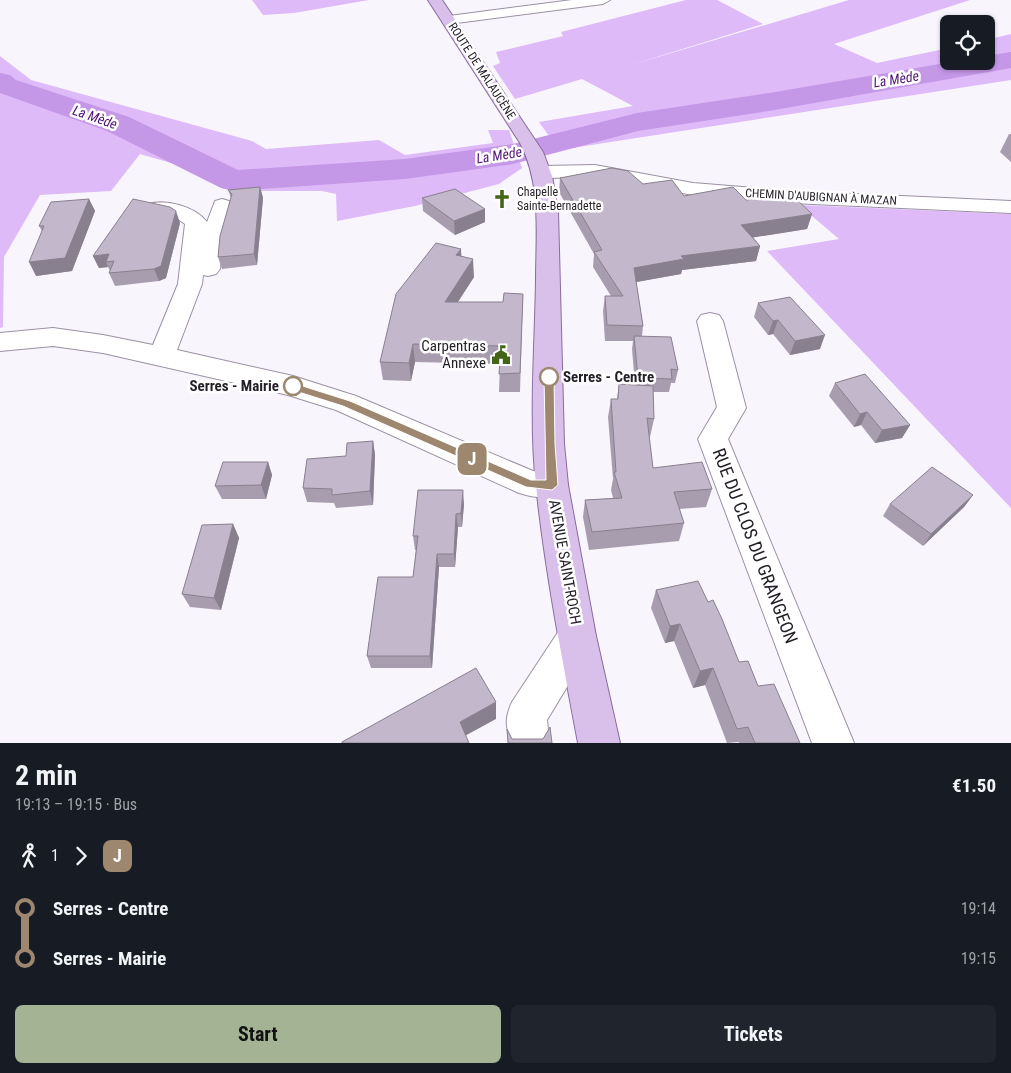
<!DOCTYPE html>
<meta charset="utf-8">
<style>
:root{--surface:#171b24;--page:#20242c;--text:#f1f3f6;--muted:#9ea1a6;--accent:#a3b393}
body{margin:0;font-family:"Roboto Condensed",sans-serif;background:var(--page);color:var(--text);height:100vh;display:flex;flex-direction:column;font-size:19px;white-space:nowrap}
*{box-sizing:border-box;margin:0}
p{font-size:16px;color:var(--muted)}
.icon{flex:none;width:28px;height:28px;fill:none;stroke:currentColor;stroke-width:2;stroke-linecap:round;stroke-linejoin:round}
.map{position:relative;height:743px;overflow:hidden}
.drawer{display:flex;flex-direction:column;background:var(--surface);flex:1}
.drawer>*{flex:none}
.badge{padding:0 10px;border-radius:8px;font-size:18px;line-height:32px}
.buttons{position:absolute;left:940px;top:15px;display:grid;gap:10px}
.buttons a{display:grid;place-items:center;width:55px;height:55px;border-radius:8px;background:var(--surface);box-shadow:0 1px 4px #0004;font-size:25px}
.map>.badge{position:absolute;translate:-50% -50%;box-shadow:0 0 0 2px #fff}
.legs{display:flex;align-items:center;gap:8px;height:55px;padding:0 15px;font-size:16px}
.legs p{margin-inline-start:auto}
.head{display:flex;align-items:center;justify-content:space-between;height:85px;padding:0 15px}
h1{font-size:28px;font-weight:700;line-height:38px}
.cta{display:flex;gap:10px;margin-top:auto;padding:10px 15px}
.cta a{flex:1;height:58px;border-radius:8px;background:var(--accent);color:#111;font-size:20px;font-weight:700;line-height:58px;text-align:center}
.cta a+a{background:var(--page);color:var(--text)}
ul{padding:0 15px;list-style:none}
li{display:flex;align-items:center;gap:18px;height:50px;font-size:19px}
li i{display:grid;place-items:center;width:8px;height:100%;margin:0 6px;background:currentColor}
li i::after{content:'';width:12px;height:12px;margin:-6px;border:4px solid;border-radius:50%;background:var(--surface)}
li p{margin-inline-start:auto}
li:first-child i{background:linear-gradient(#0000 50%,currentColor 0)}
li:last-child i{background:linear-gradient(currentColor 50%,#0000 0)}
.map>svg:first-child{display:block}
</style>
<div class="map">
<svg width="1011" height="743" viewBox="0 0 1011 743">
<rect width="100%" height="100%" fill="#f9f5fd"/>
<path fill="#debaf9" d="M252,0H369L294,13L263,15Z
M686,0H717L763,24L631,65L849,0H970L834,44L877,63L949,48V61H986V40L1011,34V80L559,150L539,122L633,106L582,79L515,99L493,66L500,63L496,52L563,36L561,32Z
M0,56L31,80L252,141L266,149L379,140L405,155L493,143L488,130H509L522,168L499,184L415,206L337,221L336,194L322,191H231L185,167L140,154L111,191L40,195L4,257L3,327L0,328Z
M799,205L1011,214V508L767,251L839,239Z"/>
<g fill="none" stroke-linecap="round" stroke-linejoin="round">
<path fill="#c597e7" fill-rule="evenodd" d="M1011,52V68L769,111L638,131L513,164L405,179L233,191L221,188L107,131L0,93V73L10,75L16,80L129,117L238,170L405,159L513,144L637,113L769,93L957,61H986V56Z"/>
<g stroke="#9b90a4" stroke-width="2">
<path id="minor" d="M572,0H610L603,4L449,24L442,20L449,16Z
M595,165L693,183L791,191L1011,201V213L791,203L693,195L595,177L543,178L536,176L533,172L536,168L543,166Z
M222,199L229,201L233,205L222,247L220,269L216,274L208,276L203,275L202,284L177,350L293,376L356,396L533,471L552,472L563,476L568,485L563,494C548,499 534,498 519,493L336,410L288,395L103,353L53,346L0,351V333L53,328L103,335L153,345L178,284L185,224L175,217L148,212L144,208L148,204C166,199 195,206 207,222L215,201Z
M710,313L719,315L723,321L746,408L728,439L854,743H812L698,439L717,407L697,321L701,315Z
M577,618L590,623L596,636L590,649L547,720L548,730L542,743H512C505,727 505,717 512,702L564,623Z"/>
</g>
<g stroke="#886c9e" stroke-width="2">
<path id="major" d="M428,0H442L543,152L552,176L558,211L564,444L568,485L596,636L620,743H578C562,658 545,571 536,485C529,418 535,347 536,280C536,234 542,185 520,143Z"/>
</g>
<use href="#minor" fill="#fff" fill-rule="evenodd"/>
<use href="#major" fill="#d9c0eb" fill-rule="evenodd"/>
</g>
<path fill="#a79daf" d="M1009,134H1011V162L1000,152Z
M560,178L643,184L684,196L746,200L812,214L807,229L753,237L760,246L756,261L682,270L681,274L636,282L643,326L642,336L678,370L675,383H671L669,392H653L654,419L650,437H649L653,468L712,489L706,507L679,509L684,523L679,541L589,550L583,517L585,500L613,498L611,490L613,479L608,417L611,399H617L619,384L635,385L632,349L633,341H605L603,311L605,296H611L593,267L594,254L559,192Z
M260,187L263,198L257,265L222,269L218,257L231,198L228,190Z
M422,198L485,209V222L455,235L423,211Z
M89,199L95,211L72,271L36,276L42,231L39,226Z
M180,223L166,278L159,281L115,286L109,273L110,271L108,267L99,268L93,256Z
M462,257L474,277L458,302H503L523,294L520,392H499L500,364L415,362L411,381L383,380L380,362Z
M758,303L820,349L790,355L773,334L768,335L754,317Z
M835,383L910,425L902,438L875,443L861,425L854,427L829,396Z
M373,441L375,455L373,505L336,508L334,503L307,502L303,488L346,456Z
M268,462L272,475L266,499H222L215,486Z
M973,495L964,507L923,546L883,516L890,504Z
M464,504L462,527H458L455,567H439L432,668H371L367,656L413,577L416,550H415L413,536Z
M233,524L239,538L221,610L190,607L182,594Z
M656,590L708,602L739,662L758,686L800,743H739V742L727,743L705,685L693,688L674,641L665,643L651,608Z"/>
<path fill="#88808e" d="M260,187L263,198L257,265L254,254Z
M89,199L95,211L72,271L36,276L29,262Z
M485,209V222L455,235L454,221Z
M176,211L180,223L166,278L159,281L154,269Z
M812,214L807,229L738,240L741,225Z
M760,246L756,261L682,270L681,274L631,283L634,268L681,256Z
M461,249L462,266L456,255Z
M109,254L106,262L108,267L99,268L93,256Z
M473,259L474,277L446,320L445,302Z
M778,320L773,334L768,335L773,321Z
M825,335L820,349L790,355L795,341Z
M413,344L415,362L411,381L409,363Z
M867,412L861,425L854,427L860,414Z
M910,425L902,438L875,443L882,430Z
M373,441L375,455L373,505L370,491Z
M268,462L272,475L266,499L261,485Z
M463,490L464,504L462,527L461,513Z
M973,495L964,507L923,546L931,534Z
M456,514L458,527L455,567L454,554Z
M233,524L239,538L221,610L214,598Z
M437,554L439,567L432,668L430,656Z
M680,624L674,641L665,643L670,626Z
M713,668L705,685L693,688L700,671Z
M496,702V719L461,738L460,722Z"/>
<path fill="#c2b7cb" stroke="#88808e" d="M612,168L628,171L643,184L672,180L684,196L733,187L746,200L791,194L812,214L741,225L760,246L681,256L684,259L634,268L643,326L607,325L605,296H623L594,252L602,250L560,178Z
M260,187L254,254L218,257L220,236L232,194L228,190Z
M455,189L485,209L454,221L422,198Z
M89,199L65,258L29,262L44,226H39L51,202Z
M133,199L170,207L176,211L161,266L154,269L109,273L114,261L106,262L109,254L93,256Z
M436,243L461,249L456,255L473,259L445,302H503L504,293L523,294L520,373L499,374L501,346L413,344L409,363L380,362L396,294Z
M790,297L825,335L795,341L778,320L773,321L758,303Z
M634,336L671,337L678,370L671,369L672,379L638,378Z
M865,374L910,425L882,430L867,412L860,414L835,383Z
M619,384L653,386L654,419L647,418L653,468L702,462L712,489L674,492L684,523L592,532L585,500L622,498L614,472H616L611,399H618Z
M373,441L370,491L332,495V489L303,488L307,459L346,456L347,443Z
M223,462H268L261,485L215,486Z
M932,467L973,495L931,534L890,504Z
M418,490H463L461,513L456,514L454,554H437L430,656H367L378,577H413L418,536H413Z
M233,524L214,598L182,594L202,525Z
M698,581L708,602L713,600L722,619L739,662L748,661L758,686L774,684L800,743H755L748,727L737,729L713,668L700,671L680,624L670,626L656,590Z
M476,668L496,702L460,722L469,743H342V742Z
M550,727L552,743H508L507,729L512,739H543Z"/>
<path fill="#9d876e" stroke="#fff" d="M549,374L554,377L555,444L558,485L552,490L526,487L343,406L289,389L288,386L293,383L350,401L531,480H546L544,377Z"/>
<defs>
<g id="church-bare" transform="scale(1.5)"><path d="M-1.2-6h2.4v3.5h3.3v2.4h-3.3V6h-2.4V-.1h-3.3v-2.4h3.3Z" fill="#446419" stroke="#fff" stroke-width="2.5" paint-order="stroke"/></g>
<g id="civic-bare" transform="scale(1.5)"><path d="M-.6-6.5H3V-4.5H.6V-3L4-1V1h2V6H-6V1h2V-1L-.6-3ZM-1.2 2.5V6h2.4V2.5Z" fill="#446419" stroke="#fff" stroke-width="2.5" paint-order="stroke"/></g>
</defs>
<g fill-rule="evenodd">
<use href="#church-bare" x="502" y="199"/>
<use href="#civic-bare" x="501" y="355"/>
</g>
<g fill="#fff" stroke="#9d876e" stroke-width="2.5">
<circle cx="549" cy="377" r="9"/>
<circle cx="293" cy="386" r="9"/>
</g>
<g text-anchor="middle" stroke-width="5" stroke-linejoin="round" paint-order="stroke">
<g font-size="12" fill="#231e26" stroke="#fff">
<text transform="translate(482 71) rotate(57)" y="4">ROUTE DE MALAUCÈNE</text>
<text transform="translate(821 197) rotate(3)" y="4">CHEMIN D'AUBIGNAN À MAZAN</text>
</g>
<g font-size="12" fill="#231e26" stroke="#fff" text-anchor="start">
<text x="517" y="196">Chapelle<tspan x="517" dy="14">Sainte-Bernadette</tspan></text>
</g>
<g font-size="14" font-style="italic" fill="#4f1270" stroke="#fff">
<text transform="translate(896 79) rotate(-9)" y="5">La Mède</text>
<text transform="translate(95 117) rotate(19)" y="5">La Mède</text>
<text transform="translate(499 155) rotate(-9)" y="5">La Mède</text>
</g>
<g font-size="15" fill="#231e26" stroke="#fff" text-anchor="end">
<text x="486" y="351">Carpentras<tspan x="486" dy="17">Annexe</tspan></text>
</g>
<g font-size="15" font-weight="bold" fill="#231e26" stroke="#fff" text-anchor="start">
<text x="563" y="382">Serres - Centre</text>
<text x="279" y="391" text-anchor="end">Serres - Mairie</text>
</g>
<g font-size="15" fill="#231e26" stroke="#fff">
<text transform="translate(565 562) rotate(80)" y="5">AVENUE SAINT-ROCH</text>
</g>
<g font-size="18" fill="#231e26" stroke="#fff">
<text transform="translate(755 546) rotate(69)" y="6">RUE DU CLOS DU GRANGEON</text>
</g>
</g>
</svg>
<div class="buttons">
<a><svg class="icon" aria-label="locate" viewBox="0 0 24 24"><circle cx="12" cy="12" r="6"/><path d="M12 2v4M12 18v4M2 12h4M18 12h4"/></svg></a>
</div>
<b class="badge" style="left:472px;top:459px;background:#9d876e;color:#fff">J</b>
</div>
<section class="drawer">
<div class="head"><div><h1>2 min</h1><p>19:13 – 19:15 · Bus</p></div><b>€1.50</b></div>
<div class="legs"><svg class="icon" aria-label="walk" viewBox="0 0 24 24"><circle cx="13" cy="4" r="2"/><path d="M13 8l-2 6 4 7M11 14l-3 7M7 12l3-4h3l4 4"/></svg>1<svg class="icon" aria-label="forward" viewBox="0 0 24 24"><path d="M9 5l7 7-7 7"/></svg><b class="badge" style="background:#9d876e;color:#fff">J</b></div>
<ul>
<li><i style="color:#9d876e"></i><b>Serres - Centre</b><p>19:14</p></li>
<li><i style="color:#9d876e"></i><b>Serres - Mairie</b><p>19:15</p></li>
</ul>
<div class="cta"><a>Start</a><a>Tickets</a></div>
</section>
